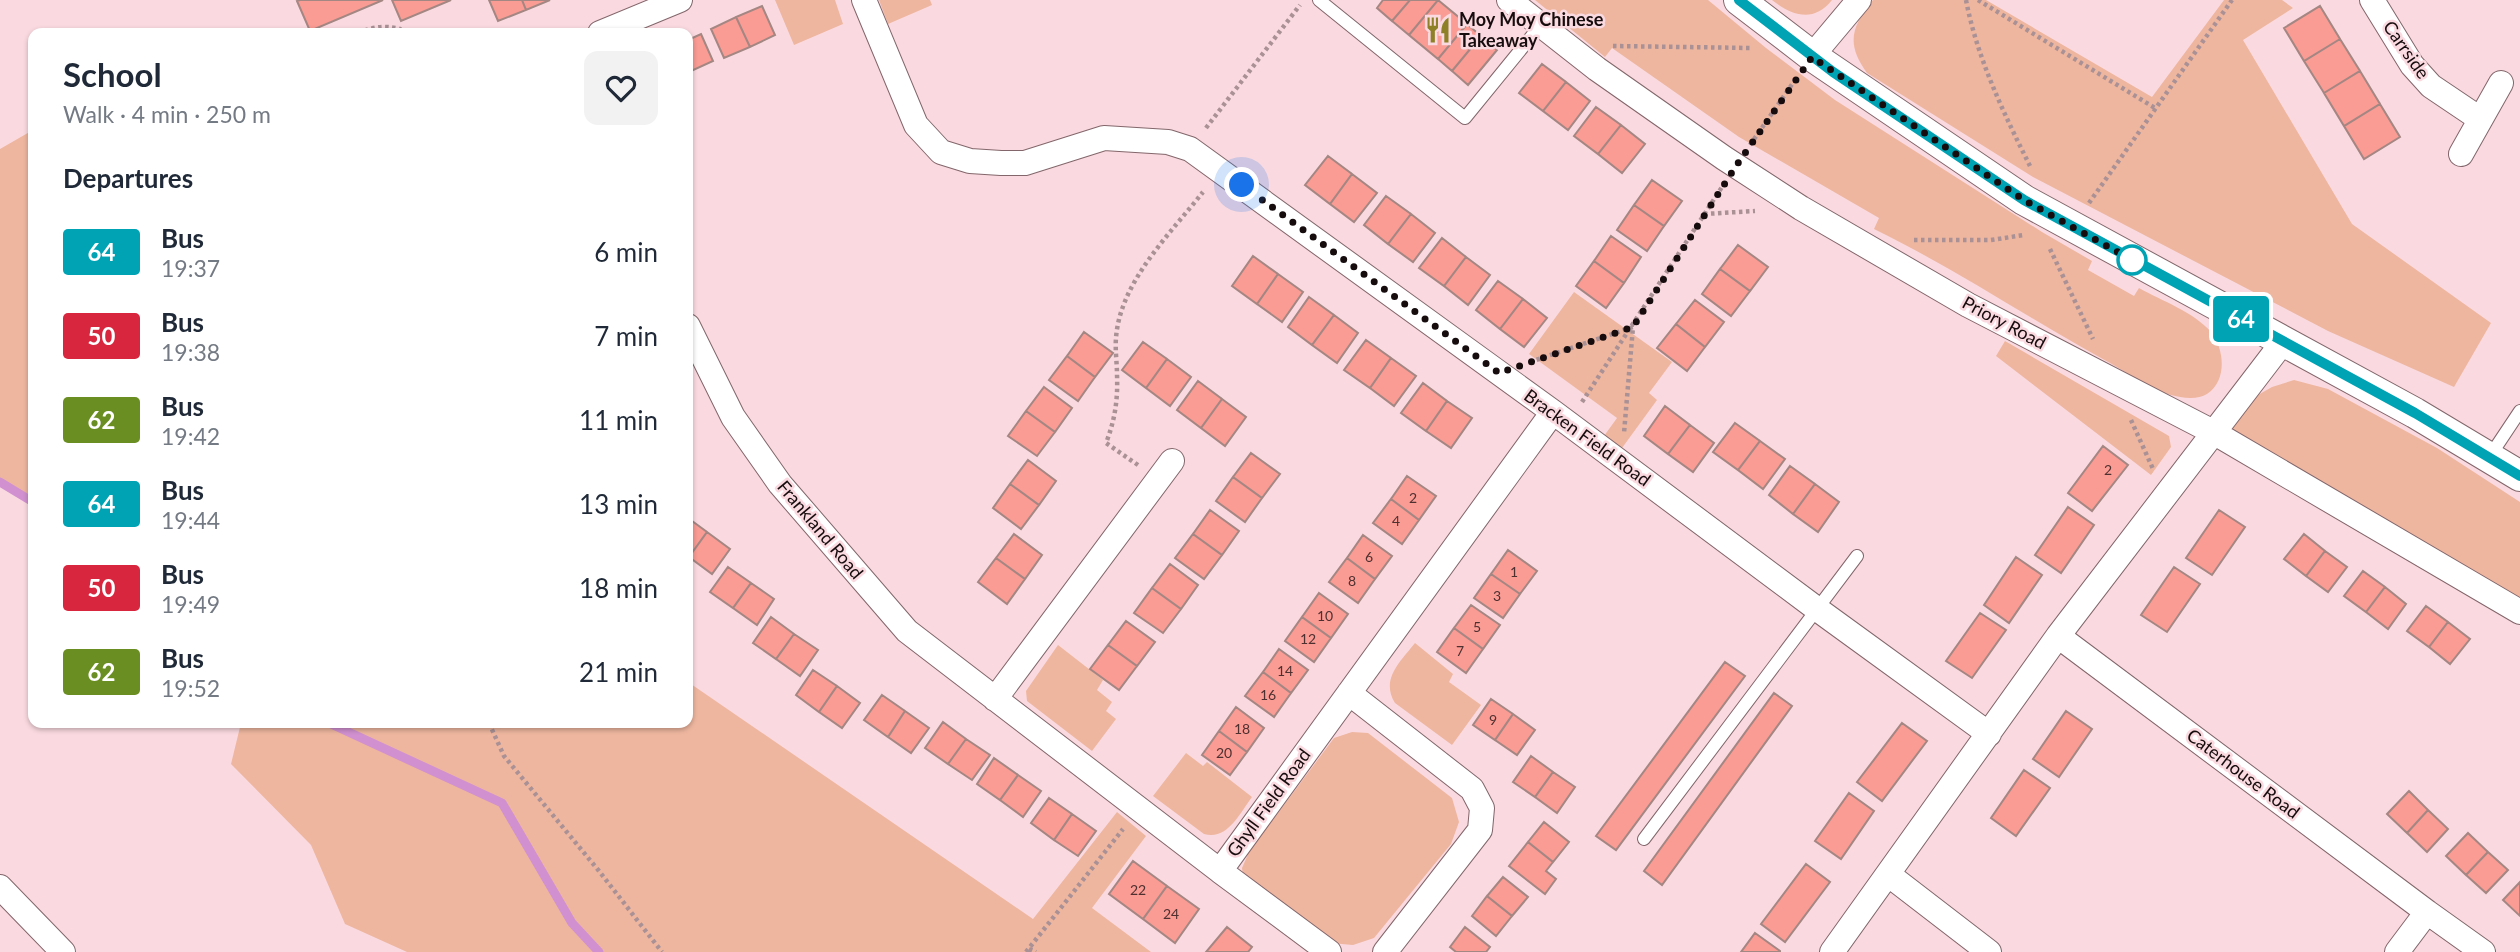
<!DOCTYPE html>
<meta charset="utf-8">
<style>
:root{--surface:#fff;--page:#f2f2f3;--text:#1f2937;--muted:#747a83}
body{margin:0;font-family:Lato,sans-serif;background:var(--page);color:var(--text);height:100vh;display:flex;flex-direction:column;font-size:26px;white-space:nowrap}
*{box-sizing:border-box;margin:0}
p{font-size:23px;color:var(--muted)}
.icon{flex:none;width:38px;height:38px;fill:none;stroke:currentColor;stroke-width:2;stroke-linecap:round;stroke-linejoin:round}
.map{position:relative;flex:1;overflow:hidden}
.details{position:absolute;left:28px;top:28px;width:665px;height:700px;display:flex;flex-direction:column;background:var(--surface);border-radius:14px;box-shadow:0 2px 5px #0004}
.details>*{flex:none}
.badge{padding:0 14px;border-radius:5px;font-size:24px;line-height:46px}
.you{position:absolute;width:35px;height:35px;margin:-18px;border:5px solid #fff;border-radius:50%;background:#1a73e8;box-shadow:0 0 0 10px #1a73e833}
.map>.badge{position:absolute;translate:-50% -50%;box-shadow:0 0 0 4px #fff}
h2{padding:0 35px;font-size:26px;line-height:63px}
.round{display:grid;place-items:center;flex:none;width:74px;height:74px;border-radius:14px;background:var(--page)}
.head{display:flex;align-items:center;justify-content:space-between;height:119px;padding:0 35px}
h1{font-size:33px;font-weight:700;line-height:52px}
ul{padding:0;list-style:none}
li{display:flex;align-items:center;gap:21px;height:84px;padding:0 35px}
li div{flex:1}
li b{display:block;font-size:26px}
li em{font-style:normal}
li .badge{min-width:77px;font-weight:700;text-align:center}
.map>svg:first-child{display:block}
</style>
<div class="map">
<svg width="2520" height="952" viewBox="0 0 2520 952">
<rect width="100%" height="100%" fill="#fadae0"/>
<path fill="#eeb69f" d="M775,0H835L843,24L794,45Z
M879,0H930L932,5L888,24Z
M1535,0H1708L1766,48L1835,100L2042,232L2092,261L2088,270L2134,296L2139,288C2162,301 2194,312 2211,332C2224,348 2228,380 2207,394C2198,400 2181,398 2171,395C2149,389 2122,369 2101,358C2025,316 1952,267 1874,229L1879,218L1739,137L1612,48L1605,57Z
M1772,0H1832C1814,23 1792,16 1772,0Z
M1873,0H1986L2152,97L2224,0H2282L2293,8L2243,40L2352,224L2491,323L2454,387L2328,331L2033,177L1867,73C1846,44 1851,27 1873,0Z
M33,130V502L0,482V149Z
M1574,292L1672,362L1649,393L1657,400L1622,448L1604,436L1617,418L1529,354Z
M2005,341L2169,436L2171,447L2151,475L1996,356Z
M2294,380L2328,389L2437,448L2520,502V612L2230,430L2242,404L2272,387Z
M1415,643L1453,674L1449,682L1481,705L1452,745L1395,703C1380,679 1401,661 1415,643Z
M1058,645L1103,680L1097,690L1112,702L1106,711L1116,719L1092,751L1027,701L1026,691Z
M688,682L1033,919L1117,812L1146,836L1092,908L1151,952H407L345,924L311,845L231,764L241,723H688Z
M1352,732L1368,733L1452,798L1459,822L1451,844L1374,938L1353,945L1330,943L1243,876L1242,868L1249,852L1334,738Z
M1186,753L1203,766L1207,762L1252,797C1240,813 1227,841 1204,834L1153,796Z"/>
<g fill="none" stroke-linecap="round" stroke-linejoin="round">
<path stroke="#d190d0" stroke-width="9" d="M0,482L33,502
M329,723L502,803L572,923L599,952"/>
</g>
<path fill="#fa9b94" stroke="#a48683" stroke-width="2" d="M300,0H383L310,31L297,1Z
M392,0H451L401,21Z
M489,0H522L526,10L498,21Z
M522,0H550L526,10Z
M1383,0H1410L1392,21L1377,8Z
M1410,0H1438L1409,35L1392,21Z
M1438,0L1467,24L1438,59L1409,35Z
M762,6L775,35L750,47L736,17Z
M2320,6L2340,39L2304,61L2284,28Z
M736,17L750,47L724,58L711,29Z
M1467,24L1481,36L1452,71L1438,59Z
M701,34L713,61L689,72L688,40Z
M1481,36L1497,50L1468,85L1452,71Z
M2340,39L2360,71L2324,93L2304,61Z
M1542,64L1566,82L1543,111L1519,93Z
M2360,71L2380,104L2344,126L2324,93Z
M1566,82L1590,101L1568,130L1543,111Z
M2380,104L2400,137L2364,159L2344,126Z
M1596,107L1621,125L1598,154L1574,136Z
M1621,125L1645,144L1622,173L1598,154Z
M1328,156L1352,174L1330,204L1305,185Z
M1352,174L1377,193L1354,222L1330,204Z
M1652,180L1682,201L1664,226L1634,205Z
M1386,196L1411,214L1388,244L1364,225Z
M1634,205L1664,226L1647,251L1617,230Z
M1411,214L1435,233L1413,262L1388,244Z
M1611,236L1641,257L1624,283L1594,261Z
M1442,238L1466,257L1444,286L1419,268Z
M1738,245L1768,267L1750,291L1720,269Z
M1253,256L1278,274L1257,304L1232,286Z
M1466,257L1490,275L1468,305L1444,286Z
M1594,261L1624,283L1606,308L1576,286Z
M1720,269L1750,291L1731,316L1702,294Z
M1278,274L1303,292L1282,322L1257,304Z
M1498,281L1523,299L1500,329L1476,310Z
M1309,297L1334,315L1312,345L1288,327Z
M1523,299L1547,318L1524,347L1500,329Z
M1695,300L1724,322L1705,347L1676,324Z
M1334,315L1358,333L1337,363L1312,345Z
M1676,324L1705,347L1687,371L1657,348Z
M1084,332L1113,353L1095,377L1067,356Z
M1366,340L1391,358L1370,388L1344,370Z
M1143,342L1167,359L1146,388L1122,370Z
M1067,356L1095,377L1078,401L1049,380Z
M1391,358L1416,376L1394,406L1370,388Z
M1167,359L1191,377L1170,406L1146,388Z
M1198,381L1222,399L1201,428L1177,410Z
M1423,383L1447,401L1426,431L1401,413Z
M1044,387L1072,408L1055,432L1026,411Z
M1222,399L1246,417L1225,446L1201,428Z
M1447,401L1472,418L1451,448L1426,431Z
M1665,406L1690,425L1668,454L1644,436Z
M1026,411L1055,432L1037,456L1008,436Z
M1735,423L1760,441L1738,470L1713,452Z
M1690,425L1714,443L1693,472L1668,454Z
M1760,441L1785,459L1763,489L1738,470Z
M2103,446L2128,465L2092,511L2068,493Z
M1251,453L1280,474L1262,498L1233,477Z
M1028,460L1056,481L1039,505L1010,484Z
M1790,466L1815,484L1793,514L1769,495Z
M1407,476L1436,496L1419,520L1391,499Z
M1233,477L1262,498L1245,522L1216,501Z
M1010,484L1039,505L1021,529L993,508Z
M1815,484L1839,502L1818,532L1793,514Z
M1391,499L1419,520L1402,544L1373,523Z
M2068,507L2094,525L2061,573L2035,555Z
M1210,510L1239,531L1222,555L1193,534Z
M2219,510L2245,527L2212,575L2186,558Z
M688,518L707,532L689,557L688,556Z
M707,532L730,549L712,574L689,557Z
M1014,534L1042,555L1025,579L996,558Z
M1193,534L1222,555L1204,579L1175,558Z
M2304,534L2325,551L2306,576L2284,559Z
M1363,535L1392,556L1375,579L1347,558Z
M1508,550L1537,571L1520,594L1491,574Z
M2325,551L2347,567L2328,592L2306,576Z
M2016,557L2042,575L2009,623L1984,605Z
M996,558L1025,579L1007,604L978,582Z
M1347,558L1375,579L1358,603L1329,582Z
M1170,564L1198,585L1181,609L1152,588Z
M728,567L751,583L733,608L710,592Z
M2174,567L2200,584L2167,632L2141,615Z
M2363,571L2385,587L2366,612L2344,596Z
M1491,574L1520,594L1503,618L1474,598Z
M751,583L774,599L757,625L733,608Z
M2385,587L2406,604L2388,629L2366,612Z
M1152,588L1181,609L1163,633L1134,613Z
M1319,593L1348,614L1331,638L1302,617Z
M1471,605L1500,625L1483,649L1454,628Z
M2426,606L2448,622L2429,647L2407,631Z
M1980,613L2006,630L1972,678L1946,661Z
M771,617L794,634L776,659L753,643Z
M1302,617L1331,638L1314,662L1285,641Z
M1126,621L1155,642L1137,666L1108,645Z
M2448,622L2470,639L2450,664L2429,647Z
M1454,628L1483,649L1466,673L1437,652Z
M794,634L818,650L800,676L776,659Z
M1108,645L1137,666L1119,690L1090,669Z
M1279,649L1308,670L1291,693L1263,672Z
M1725,662L1745,676L1616,850L1596,836Z
M813,670L837,686L819,712L796,695Z
M1263,672L1291,693L1274,717L1245,696Z
M837,686L860,703L842,728L819,712Z
M1774,693L1792,706L1662,885L1644,871Z
M882,695L905,711L888,737L864,720Z
M1491,699L1513,714L1495,740L1473,725Z
M1236,707L1264,728L1247,752L1219,731Z
M905,711L929,728L911,753L888,737Z
M2066,711L2092,729L2059,777L2033,759Z
M1513,714L1535,730L1517,755L1495,740Z
M943,722L966,739L948,764L925,748Z
M1902,723L1927,741L1882,801L1857,782Z
M1219,731L1247,752L1230,775L1202,755Z
M966,739L990,755L972,780L948,764Z
M1531,756L1553,772L1535,797L1513,782Z
M994,758L1018,775L1000,800L977,784Z
M2024,770L2050,788L2016,836L1991,818Z
M1553,772L1575,787L1557,813L1535,797Z
M1018,775L1041,791L1023,817L1000,800Z
M2409,791L2428,810L2407,833L2387,814Z
M1849,793L1874,811L1841,859L1815,841Z
M1049,798L1072,814L1054,840L1031,823Z
M2428,810L2448,829L2427,852L2407,833Z
M1072,814L1096,831L1078,856L1054,840Z
M1544,822L1569,842L1553,862L1528,842Z
M2468,833L2488,852L2466,875L2446,856Z
M1528,842L1553,862L1546,871L1556,879L1545,894L1509,866Z
M2488,852L2508,870L2486,893L2466,875Z
M1133,861L1167,886L1143,919L1109,894Z
M1806,864L1830,882L1785,942L1761,924Z
M1503,877L1528,897L1512,916L1487,896Z
M2520,882V916L2503,900Z
M1167,886L1199,909L1175,943L1143,919Z
M1487,896L1512,916L1496,936L1472,916Z
M1227,927L1252,947L1248,952H1206Z
M1465,927L1490,947L1486,952H1456L1450,947Z
M1755,933L1780,951V952H1741Z"/>
<g fill="none" stroke-linecap="round" stroke-linejoin="round">
<g stroke="#82666b" stroke-width="14">
<path id="service" d="M1319,0L1465,118L1540,26
M2490,456L2520,411
M1644,839L1857,556"/>
</g>
<g stroke="#82666b" stroke-width="26">
<path id="minor" d="M864,0L916,125L941,152L970,161L1001,163H1025L1104,138L1168,142L1190,149L1553,412L1817,609L1989,734
M1509,0L1597,69L1724,158L1801,208L1968,305L2213,432L2520,612
M2372,0L2412,65L2431,86L2480,119
M600,33L680,0
M1812,56L1859,0
M2461,154L2501,83
M688,326L733,417L780,484L907,631L1220,871
M2058,636L2427,912L2397,952
M1349,693L1472,789L1482,808L1480,830L1385,952
M995,699L1172,461
M1889,875L1989,952
M0,887L63,952
M2427,912L2483,952
M1329,952L1220,871L1553,412
M1832,952L2058,636L2283,342"/>
</g>
<g stroke="#82666b" stroke-width="32">
<path id="tertiary" d="M1739,0L1812,56L2024,200L2415,413L2520,476"/>
</g>
<path stroke="#a99196" stroke-width="4.5" stroke-dasharray="3.5 3.5" stroke-linecap="butt" d="M1966,0C1977,58 2004,114 2030,166
M1978,0L2155,108
M358,33C373,27 384,25 400,29L401,33
M1613,46L1751,48
M1206,128L1300,5
M1750,145L1795,80
M2089,203L2232,0
M1704,214L1755,211
M1914,240H1991L2024,235
M2050,249L2093,339
M1530,362L1633,327L1624,433
M1582,402L1722,187
M2131,420L2153,469
M1138,465L1106,443C1115,420 1118,399 1117,375C1117,363 1115,350 1116,338C1120,282 1170,234 1203,192
M489,723L504,756L599,871L662,952
M1029,949L1036,952
M1026,952L1123,829"/>
<use href="#service" stroke="#fff" stroke-width="12"/>
<use href="#minor" stroke="#fff" stroke-width="24"/>
<use href="#tertiary" stroke="#fff" stroke-width="30"/>
</g>
<g fill="none" stroke-linecap="round" stroke-linejoin="round">
<g stroke="#fff" stroke-width="16">
<path id="line" d="M1739,0L1833,72L2024,200L2415,413L2520,476"/>
</g>
<use href="#line" stroke="#00a3b4" stroke-width="10"/>
<path stroke="#160c0e" stroke-width="7" stroke-dasharray="0 12.6" d="M1242,185L1499,373L1633,327L1736,166L1812,57L2024,200L2132,260"/>
</g>
<defs>
<g id="restaurant-bare" transform="scale(2.1)"><path d="M-5-6h1v4h1v-4h1v4h1v-4h1v5L-1.5 .5V6h-2V.5L-5-1ZM5-6V6H3V1.5H1.5Q1.5-4 5-6Z" fill="#8d8027" stroke="#fadae0" stroke-width="2.5" paint-order="stroke"/></g>
</defs>
<g fill-rule="evenodd">
<use href="#restaurant-bare" x="1438" y="30"/>
</g>
<circle fill="#fff" stroke="#00a3b4" stroke-width="3.5" cx="2132" cy="260" r="14"/>
<g text-anchor="middle" stroke-width="5" stroke-linejoin="round" paint-order="stroke">
<g font-size="14" fill="#4f3030">
<text x="2108" y="475">2</text>
<text x="1413" y="503">2</text>
<text x="1396" y="526">4</text>
<text x="1369" y="562">6</text>
<text x="1514" y="577">1</text>
<text x="1352" y="586">8</text>
<text x="1497" y="601">3</text>
<text x="1325" y="621">10</text>
<text x="1477" y="632">5</text>
<text x="1308" y="644">12</text>
<text x="1460" y="656">7</text>
<text x="1285" y="676">14</text>
<text x="1268" y="700">16</text>
<text x="1493" y="725">9</text>
<text x="1242" y="734">18</text>
<text x="1224" y="758">20</text>
<text x="1138" y="895">22</text>
<text x="1171" y="919">24</text>
</g>
<g font-size="18" font-weight="bold" fill="#160c0e" stroke="#fadae0" text-anchor="start">
<text x="1459" y="26">Moy Moy Chinese<tspan x="1459" dy="21">Takeaway</tspan></text>
</g>
<g font-size="18" fill="#160c0e" stroke="#fadae0">
<text transform="translate(2406 50) rotate(55)" y="6">Carrside</text>
<text transform="translate(2004 323) rotate(28)" y="6">Priory Road</text>
<text transform="translate(1587 438) rotate(36)" y="6">Bracken Field Road</text>
<text transform="translate(820 530) rotate(50)" y="6">Frankland Road</text>
<text transform="translate(2243 774) rotate(37)" y="6">Caterhouse Road</text>
<text transform="translate(1269 803) rotate(-54)" y="6">Ghyll Field Road</text>
</g>
</g>
</svg>
<div class="you" style="left:1242px;top:185px"></div>
<b class="badge" style="left:2241px;top:319px;background:#00a3b4;color:#fff">64</b>
<section class="details">
<div class="head"><div><h1>School</h1><p>Walk · 4 min · 250 m</p></div><a class="round"><svg class="icon" aria-label="heart" viewBox="0 0 24 24"><path d="M12 20l-8-8c-3-5 5-10 8-4 3-6 11-1 8 4z"/></svg></a></div>
<h2>Departures</h2>
<ul>
<li><span class="badge" style="background:#00a3b4;color:#fff">64</span><div><b>Bus</b><p>19:37</p></div><em>6 min</em></li>
<li><span class="badge" style="background:#d7263d;color:#fff">50</span><div><b>Bus</b><p>19:38</p></div><em>7 min</em></li>
<li><span class="badge" style="background:#6b8e23;color:#fff">62</span><div><b>Bus</b><p>19:42</p></div><em>11 min</em></li>
<li><span class="badge" style="background:#00a3b4;color:#fff">64</span><div><b>Bus</b><p>19:44</p></div><em>13 min</em></li>
<li><span class="badge" style="background:#d7263d;color:#fff">50</span><div><b>Bus</b><p>19:49</p></div><em>18 min</em></li>
<li><span class="badge" style="background:#6b8e23;color:#fff">62</span><div><b>Bus</b><p>19:52</p></div><em>21 min</em></li>
</ul>
</section>
</div>
